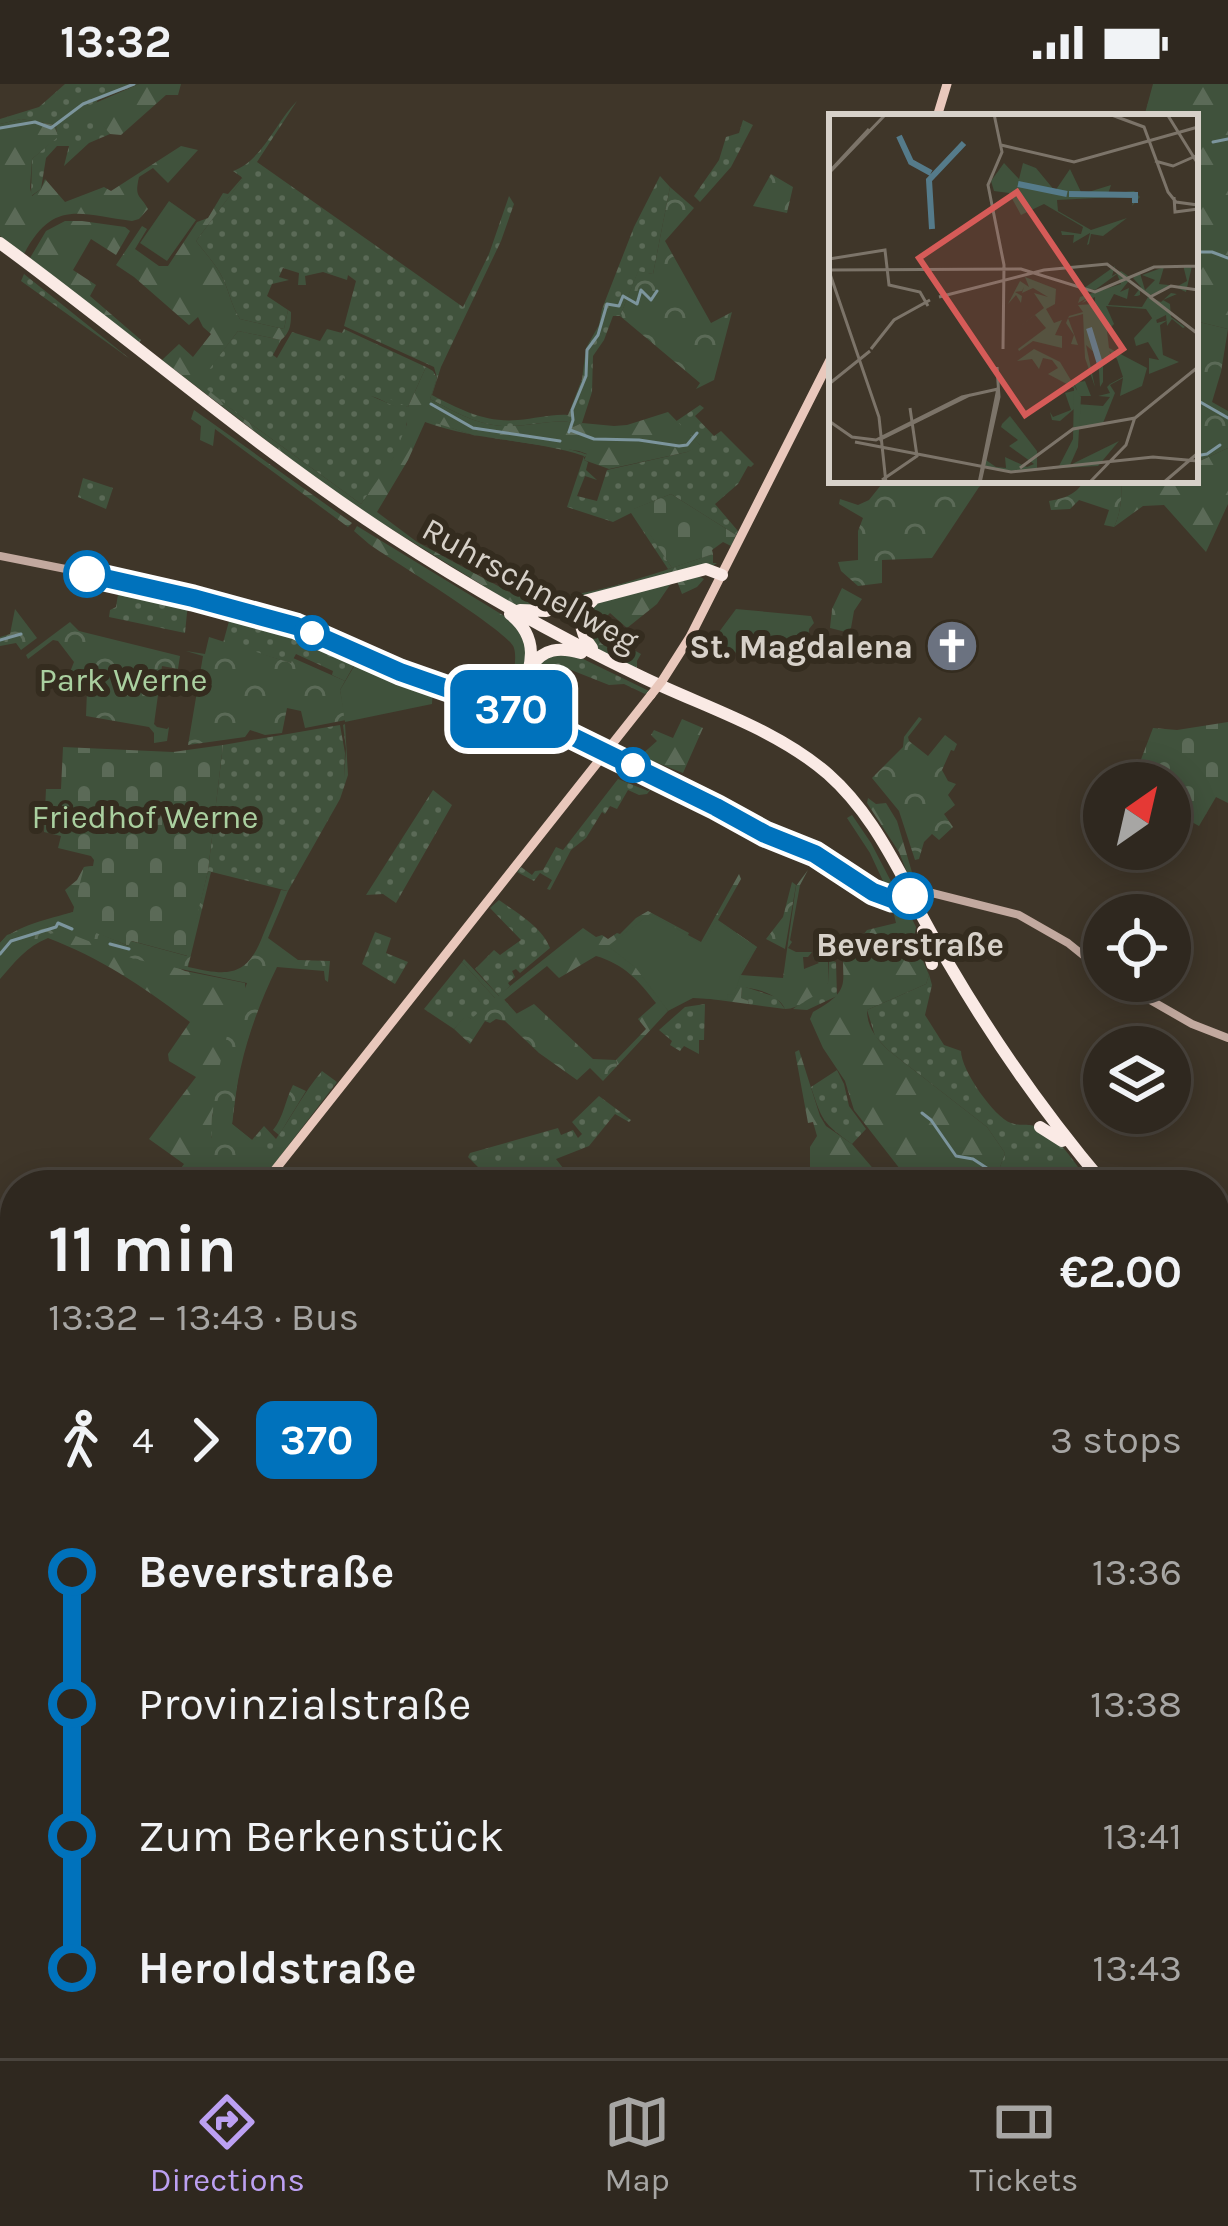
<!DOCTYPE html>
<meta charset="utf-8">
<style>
:root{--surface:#2f281f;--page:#373028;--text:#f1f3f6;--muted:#a7a6a4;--line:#4a443d;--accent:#bca0f2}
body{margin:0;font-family:Karla,sans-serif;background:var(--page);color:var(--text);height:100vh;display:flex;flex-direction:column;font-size:45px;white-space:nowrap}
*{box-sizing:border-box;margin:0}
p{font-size:39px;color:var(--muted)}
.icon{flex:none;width:66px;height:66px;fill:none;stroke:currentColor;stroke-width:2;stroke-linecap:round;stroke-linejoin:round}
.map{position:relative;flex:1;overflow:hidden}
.drawer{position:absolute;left:0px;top:1086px;width:1230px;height:888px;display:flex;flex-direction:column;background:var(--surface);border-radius:48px 48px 0 0;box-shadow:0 6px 30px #0003,0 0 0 3px var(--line)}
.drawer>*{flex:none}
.badge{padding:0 24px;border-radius:18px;font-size:42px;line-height:78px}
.needle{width:78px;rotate:34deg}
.buttons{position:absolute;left:1083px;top:678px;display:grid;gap:24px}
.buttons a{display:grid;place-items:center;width:108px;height:108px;border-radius:50%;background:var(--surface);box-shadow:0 6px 30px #0003,0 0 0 3px var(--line);font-size:60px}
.map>.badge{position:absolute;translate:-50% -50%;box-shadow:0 0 0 6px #fff}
.legs{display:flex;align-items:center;gap:18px;height:132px;padding:0 48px;font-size:39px}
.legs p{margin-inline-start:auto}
.head{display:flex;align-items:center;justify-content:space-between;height:204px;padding:0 48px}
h1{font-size:66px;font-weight:700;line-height:90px}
ul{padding:0 48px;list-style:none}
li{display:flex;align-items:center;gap:42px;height:132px;font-size:45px}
li i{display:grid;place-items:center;width:18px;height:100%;margin:0 15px;background:currentColor}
li i::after{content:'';width:30px;height:30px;margin:-15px;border:9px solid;border-radius:50%;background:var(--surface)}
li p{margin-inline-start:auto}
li:first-child i{background:linear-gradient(#0000 50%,currentColor 0)}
li:last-child i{background:linear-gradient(currentColor 50%,#0000 0)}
.status{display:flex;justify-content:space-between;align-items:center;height:84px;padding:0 60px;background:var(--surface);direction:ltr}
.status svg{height:33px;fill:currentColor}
.menu{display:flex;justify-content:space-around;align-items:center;height:168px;border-top:3px solid var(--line);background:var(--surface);font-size:33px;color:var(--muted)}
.menu a{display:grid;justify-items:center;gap:6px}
.menu .current{color:var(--accent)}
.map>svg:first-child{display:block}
</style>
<div class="status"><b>13:32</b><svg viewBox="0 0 49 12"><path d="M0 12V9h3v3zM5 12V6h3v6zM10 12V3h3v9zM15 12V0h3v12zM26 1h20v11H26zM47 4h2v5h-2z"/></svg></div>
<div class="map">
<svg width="1228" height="1974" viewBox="0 0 1228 1974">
<defs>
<pattern id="grass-dots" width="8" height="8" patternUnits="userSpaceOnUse" patternTransform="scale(3)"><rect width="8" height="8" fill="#40523c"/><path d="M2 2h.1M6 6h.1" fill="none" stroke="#5b6a57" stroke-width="1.8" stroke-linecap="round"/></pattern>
<pattern id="forest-firs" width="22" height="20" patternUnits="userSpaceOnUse" patternTransform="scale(3)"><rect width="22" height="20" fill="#40523c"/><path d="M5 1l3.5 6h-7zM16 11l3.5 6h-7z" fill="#5b6a57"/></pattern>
<pattern id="cemetery-stones" width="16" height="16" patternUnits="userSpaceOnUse" patternTransform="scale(3)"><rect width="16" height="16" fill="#40523c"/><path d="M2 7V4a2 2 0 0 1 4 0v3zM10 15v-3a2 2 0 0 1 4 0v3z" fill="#5b6a57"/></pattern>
<pattern id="park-crowns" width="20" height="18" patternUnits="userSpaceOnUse" patternTransform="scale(3)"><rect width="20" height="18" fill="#40523c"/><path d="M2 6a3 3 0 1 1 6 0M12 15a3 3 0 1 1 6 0" fill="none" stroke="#5b6a57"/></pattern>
</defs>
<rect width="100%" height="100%" fill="#3f3629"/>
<path fill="url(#grass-dots)" d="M65,0H139L98,16L86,36H99L110,50L89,59L64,82L69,62H57L46,74L41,105L31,112L32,75L57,53L56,41L21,35L0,40V35L39,23Z
M297,17L257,78L463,223L489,170L509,112L514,120L501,157L441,283L432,311C459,325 485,339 518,336C535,335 550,330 568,331L582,295L586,264L599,241L602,225L634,143L660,92L670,103L653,190L638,188L620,232H613L604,256L593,272L592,308L582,339L573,343L569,338C549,336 530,342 511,342C480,343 457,329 430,315L437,294L434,283L344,242L356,197L348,191L347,196L323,188L305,192L306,201H298L299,189L283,184L279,193L289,196L272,200L267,212L288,226L284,245L240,235C230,220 229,204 220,189C214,178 204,168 196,157L243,94L233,87C261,78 276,38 297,17Z
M743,36L753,41L731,83L700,118L694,112L719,76L726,53L739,49Z
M24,190L130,275L21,197Z
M327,245L342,249L344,245L426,283L408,323L371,312L407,327C410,361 379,394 361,420L243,334L198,299L238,247L281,256L273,271L277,274L292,248L320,257Z
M700,321L704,324L695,332L714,352L721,347L754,380L751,383L748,382L738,400L715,420L738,447L736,451L671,410L634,425L672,484L668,485L631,429L613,438L567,423L584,372C532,355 476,357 425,338V335L473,351L562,363L589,371L584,373V376L588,378L586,386L597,396L585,392L577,412L597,417L607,386L687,368L700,361L675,338Z
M83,394L113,404L106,425L78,413Z
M119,504L188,519L185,549L109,533L110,526L116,523Z
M231,530L244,534V537L292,548L357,576L345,597L332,591L333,587L296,570L291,579L223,559Z
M550,568L577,572L649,607L645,610L624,600L609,601L556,580L555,585C539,592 530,609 525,625L523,623L533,582Z
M345,640L348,691L340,715L288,807L208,787L223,661L340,641L345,669L344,695L346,665L343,641Z
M618,695L648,707L657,697L665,701L663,705L656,699L647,710L639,711L628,706L617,725L610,722L605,730L602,728L586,754L571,766L550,806L547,805L552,796L540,789L534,797L517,788L521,783L532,791L535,787L543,786L556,763L563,766Z
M433,706L452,721L396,819L383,810L366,811Z
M499,816C517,829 542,843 550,864L520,889L516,885L512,887L515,893L508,899L510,902L500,911L517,930L547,933L471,935L466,932L454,945L424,925L462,878L495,914L499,912L475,885L494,866L500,871L521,856L490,824Z
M375,848L391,854L386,869L408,878L395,900L362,880Z
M829,876L836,878L837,912L807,926L793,925L828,899Z
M927,883L932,901L925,931L944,961L961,967C961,986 994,1033 1011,1039C1025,1044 1030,1036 1047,1049C1065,1061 1078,1084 1091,1101H1088L1077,1088L1085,1101H998L1002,1091L999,1086L1005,1069L987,1043L888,966L875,952L867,926L926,900L929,891Z
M742,902L776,913L785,925L748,920L749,917L741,914Z
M259,920L240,979L232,1040L252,1056L264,1042L276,1055C292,1032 304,1008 322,987L337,998L258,1101C242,1088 218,1074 212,1054C203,1027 247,948 259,920Z
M705,920L704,956H699V970L684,962L680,967L670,961L672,957L659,946L685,923Z
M837,986L844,1000L849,1022L866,1045L852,1060C823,1039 822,1037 811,1003Z
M599,1012L631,1036L629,1038L615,1030L589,1062L556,1075L563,1084L561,1090L512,1096L490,1093L480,1088L481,1086L468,1073L470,1069L558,1044L561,1051L573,1046L578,1054L582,1050L572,1038Z
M1228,1522V1581L1215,1572V1529Z
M1215,1837L1228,1842V1911H1220L1215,1920Z
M904,1959H986L958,1974H894Z"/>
<path fill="url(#forest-firs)" d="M139,0H181L178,11H166L121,51L110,50L98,36L82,38L72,29Z
M1153,0H1228V245L1195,237V33H1144Z
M21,35L55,41L58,53L32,75L30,104L32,112L41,105L45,95L65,118L104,103L111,107L181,62L198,66L168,99L153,84L139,93C134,115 140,110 148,125L139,135L132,137C79,130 53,115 24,170L0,152V40Z
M240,90L244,93L196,157C204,168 214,178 220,189C229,204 230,220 240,235L284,245L288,226L291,228C291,239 291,248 281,256L238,247L199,299L243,334L361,420L393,374L407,340L405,334L406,328L342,297L343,294L408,323L426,283L433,287L437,294L430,315C457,329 480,343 511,342C531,342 549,336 569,338L573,343L582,339L614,342L627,341L668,328L701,362L687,368L609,385L584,376L587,370L579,367L473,351L426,336L408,376L377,428L417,458L513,510C565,525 661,487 713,470V479H717L698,492L704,495L697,503L682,510L677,497L672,498L657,520L627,544L610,529L598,541L612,554L641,570L637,577V585L598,565L582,544L587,524H526L513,520L372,433L314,393L162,276L179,260L193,273L211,250L203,243L198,233L189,241L134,193L116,181L142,142L147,145L135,165L159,182H168L197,138L208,134L223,109L228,110L242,94Z
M65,137H82L125,143L130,147L116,171L91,155L73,186L96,201L90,212L141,256L138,260L30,174L46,147Z
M194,326L352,439L348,443L215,345L213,362L200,356L201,342L191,335Z
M1228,364V420L1206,468L1164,421L1143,422L1114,443C1121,429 1122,412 1121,396H1195V379Z
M357,442L514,538L530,568L514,617L500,614L508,610C511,597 518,578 514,564C510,548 391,476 369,460L354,447Z
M682,635L703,644L683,689L640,672L657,657L651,651L654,646L673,654Z
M868,714L876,720L886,719L897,737L916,802L914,806L899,768L867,719Z
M852,731L871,759L896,807L889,810L870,769L847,734Z
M93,782L103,851L185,887L245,899L246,916L212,1032L211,1053L226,1075L235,1101L223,1095L219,1101H169L184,1080L149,1055L196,993L169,977L168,970L190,938C145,904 101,874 48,854C27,862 14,879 0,895V859C16,841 49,835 73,828L74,823L65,806L77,796L84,783Z
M808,786L800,801L790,856L792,858L788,864L796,868H812L808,873H803L804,885L819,879L813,874V869L822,873L828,871V899L822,910C805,913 801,925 785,925C778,909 757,905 742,903L741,914L749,917L748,920L696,913L644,887L668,927L617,982L616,976L646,945L638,935L656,919C639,897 624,880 596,872L559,894L547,882L504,916L499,911L583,844L596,853L602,851L608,855L617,849L620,850L636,834L648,827L689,849L688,851L701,858L739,790L741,795L718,836L757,863L741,891L783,894L796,802Z
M903,817L916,843L914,855L929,891L926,900L867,926C867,943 876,954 888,966L987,1043L1005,1069L999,1086L1002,1091L998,1101H935L900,1085L854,1026L845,997L823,964L810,935L813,928C862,902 833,893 848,851L859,856L867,846L896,839L893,826Z
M799,966L820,1032L826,1042L852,1060L883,1096L895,1086L926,1101H810V1063L817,1052L813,1038L808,1039L795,968Z
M0,1183L15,1194V1252L0,1245Z
M531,1959H610L609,1974H534Z"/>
<path fill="url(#cemetery-stones)" d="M671,410L736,451L731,462L723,458L712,466L713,470L672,484L633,425Z
M1228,638V719L1216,713L1199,742L1170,726V699H1132L1153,644L1177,646Z
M223,661L208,787L188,872L132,857L129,862L84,844C72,819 78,809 84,783L93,782L94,776L91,772L58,764L61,752L44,748L46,705H61L63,663L173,668Z"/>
<path fill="url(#park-crowns)" d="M771,90L793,103L787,129L753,122Z
M670,103L694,124L665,157L711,239L732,228L714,296L696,305L700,299L620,232L638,187L653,190Z
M1195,237L1228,245L1221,288L1212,318L1228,327V364L1195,379Z
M885,396H990L979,403L932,474L882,476V499L858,502L841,487L838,478L858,476V447L863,434L839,420L840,415L858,421L869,416Z
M1084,396H1121C1122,412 1121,429 1114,443L1104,441L1109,426L1079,416L1070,425L1051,426L1049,417C1063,415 1078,410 1084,396Z
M842,504L862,515L854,527L851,544L846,548L830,544L832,525Z
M15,525L37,554L21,566L16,559L0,562V553L10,550Z
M70,538L79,547L180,572L178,585L162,582L154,640L157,643L167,645L169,643L167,657L154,659V649L149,643L86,632L87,607L82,606V591L70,588L74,578L58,557L53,556L28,575L26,571Z
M209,553L291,579L293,574L345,597L340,606L346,636L305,644L301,627L287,624L282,649L265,651L250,646L245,653L188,661L203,572L186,567L205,570Z
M919,633L922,635L908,653L909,657L928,672L945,651L957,660L954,667L951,666L942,686L948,697L956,700L948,711L955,721L944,730L953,743L939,756L932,750L924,758L919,775L915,776L899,727L872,694L903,663L904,653Z
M208,787L211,788L188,883C228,892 247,894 263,851C269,836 276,821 281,806L288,807L268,854L298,876L330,877L328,898L325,896L324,887L277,883C252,934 237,983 232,1040L257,1060L254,1064L274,1080L258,1101H235L223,1095L219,1101H212C209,1051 213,1000 227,952C232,934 241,917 247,899L134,875L63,847L45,851L37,858L13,866L0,883V859L7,851L76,827L84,844L128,862L131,857L187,872Z
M792,798L796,801L785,865L766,855L783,833Z
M464,875L516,930L534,920L593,975L616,976L617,982L603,997L590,984L577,996L539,969L505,937L496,935L490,939L485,937L470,960L454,945L466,931L471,935L495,914L462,878Z
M293,1001L306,1007L279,1051L273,1046C284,1033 285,1016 293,1001Z"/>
<path fill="#40523c" d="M169,117L196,136L167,177L140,159Z
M736,525L811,532L814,539L809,545L808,570L797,571L796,578L742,573L732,566L728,568L719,548Z
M359,574L433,603L432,620L345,638L340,606Z
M651,829L700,859L705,856L717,836L757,863L743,883L734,911L728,910L727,916L693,914L668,927L636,884L608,862Z"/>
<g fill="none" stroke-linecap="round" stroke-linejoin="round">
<path stroke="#7c959d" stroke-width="3" d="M0,44L35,38L51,44L83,20L134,0
M1213,58L1228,55
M1195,168H1212L1228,174
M1195,315L1228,334
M431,320L473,344L560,357
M570,346L594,355L639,356L679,362L687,361L697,349
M569,348L573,336L572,326L586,292L587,266L598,251L607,220L619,222L623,212L637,220L641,206L651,216L657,207
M1195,371L1197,370
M1201,371L1207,370L1220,361
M0,556L21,550
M110,860L129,865
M0,870L11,857L56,843L58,839L72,845
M922,1029L931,1036L956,1072L973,1075L999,1092
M1002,1094L1007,1101
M1215,1265L1228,1271
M1215,1496L1228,1488
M1215,1562L1228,1571
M186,1959L188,1974
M566,1959L586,1974
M950,1971L973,1959"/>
<path stroke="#c2a99f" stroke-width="8" d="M0,472L116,495L296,543L400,588L516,627L578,653L765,750L815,770L865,804L889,815L932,809L1019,831L1068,859L1104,888
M1117,897L1192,940L1228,954"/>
<path stroke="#e9c8bc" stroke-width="9" d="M937,33L947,0
M662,597L690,553L832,272
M263,1101L651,611
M0,1422L15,1406"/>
<path stroke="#faeae5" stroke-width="12" d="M0,159C131,255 252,361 388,450C469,503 554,551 642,593C704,623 775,644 828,690C863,721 885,760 907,801
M520,526L546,527L706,485L722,491
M510,530C546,559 527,590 516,627
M592,564C578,546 576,531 594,515
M531,583C543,564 560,563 581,569
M917,823C970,922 1032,1015 1105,1101
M923,847L932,880
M1040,1043L1062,1057
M1215,1217L1228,1229"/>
<path stroke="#ada69c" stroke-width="3" d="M0,1434L15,1421"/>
<g stroke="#ada69c" stroke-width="8">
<path id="rail" d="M0,1296L15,1306
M1215,1321L1228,1320
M0,1358L15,1364
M1215,1415L1228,1422
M0,1835L15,1831"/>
</g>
<use href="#rail" stroke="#342c1f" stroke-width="3" stroke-dasharray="9" stroke-linecap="butt"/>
<path stroke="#e9c8bc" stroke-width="9" d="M651,611L662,597"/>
<path stroke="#faeae5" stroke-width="12" d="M901,804L912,825"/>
</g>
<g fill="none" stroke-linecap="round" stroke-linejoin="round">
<g stroke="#fff" stroke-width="27">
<path id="line-1" d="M87,490L193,514L296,542L400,588L543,638L716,723L765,750L815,770L873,808L892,815L910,812"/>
</g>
<use href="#line-1" stroke="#0072bc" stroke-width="18"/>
</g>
<defs>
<g id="church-disc" transform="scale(2.7)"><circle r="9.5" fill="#6b7280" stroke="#342c1f"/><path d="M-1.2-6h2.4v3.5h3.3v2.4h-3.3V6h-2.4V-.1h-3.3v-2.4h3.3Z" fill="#fff"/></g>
</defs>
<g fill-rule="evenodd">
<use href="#church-disc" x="952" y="562"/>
</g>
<g fill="#fff" stroke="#0072bc" stroke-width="6">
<circle cx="87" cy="490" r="21"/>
<circle cx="312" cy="549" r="15"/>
<circle cx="633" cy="681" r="15"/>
<circle cx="910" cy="812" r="21"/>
</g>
<g text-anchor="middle" stroke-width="12" stroke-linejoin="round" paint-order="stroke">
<g font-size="33" fill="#d7d1c9" stroke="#342c1f">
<text transform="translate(531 500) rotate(29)" y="12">Ruhrschnellweg</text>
</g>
<g font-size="33" font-weight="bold" fill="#d7d1c9" stroke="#342c1f" text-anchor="end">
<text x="913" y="574">St. Magdalena</text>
</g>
<g font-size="33" fill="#aad0a0" stroke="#342c1f">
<text x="123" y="607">Park Werne</text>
<text x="145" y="744">Friedhof Werne</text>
</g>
<g font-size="33" font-weight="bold" fill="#d7d1c9" stroke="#342c1f">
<text x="910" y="872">Beverstraße</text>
</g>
</g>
<g transform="translate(829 30)">
<rect width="369" height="369" fill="#3f3629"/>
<path d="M354,151L363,152L357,178L344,172L319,182L332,188L342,179L348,180L334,186L341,190L342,203L356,213L354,214L343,205L338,212L337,201L325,207L317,195L277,192L285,210L278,217L280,234L318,254L313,272L291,282L294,264L281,271L286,279L274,309L250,314L245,295L231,307L223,306L221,298L224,303L242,296L236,279L248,276L245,269L256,267L262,282H247V290L274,292L281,283L269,282L281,279L278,273L281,270L294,263L288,245L280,237L284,244H274V268L271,273L269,242L257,231L266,273L256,244L254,200L239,204L249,231L242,230L245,221L237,209L240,202L254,198L249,191L266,190V183L253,189L258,184L249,189L251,183L292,170L288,160L266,176L256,174L258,172L286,152L283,162L292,157L302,164L291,178L300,174L298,185L285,180L279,191L313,193L319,183L311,176V181L308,182H305L312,173L304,164L311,159L316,176L326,166L313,161L335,153L330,170L349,172L358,167Z" fill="#40523c"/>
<path d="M175,49L190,65L194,49L207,54L226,77L241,55L253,80L282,71L279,80L305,77L311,83L303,92L306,82L228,86L229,97L262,116L298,104L274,122L262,120L260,130L258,131L261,119L244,129L245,121H233L232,117L252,120L254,113L215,90L192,101L180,79L165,77L162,67ZM196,163L227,175L226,190L217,195L225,209L233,206L226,221L233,222V234L204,227L190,237L189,235L217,214L206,201L190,213L215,194L205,179L219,183L204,174L193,179L195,173L193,177L186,178L193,182L192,189L187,181L179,190L191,167L200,173ZM205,235L231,248L252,283L249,333L241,351L290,327L269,352L180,357L154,353V344L167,353L177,354L176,343L198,353L205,350L180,332L189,326L172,313L173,310L181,302L208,337V355L230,352L244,325L245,274L219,260L229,254L223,246L214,244L210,255L203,245L188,247Z" fill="#40523c"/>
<path d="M326,201L328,209L339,206L331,211L334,241L350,248L320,260V244L330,246L319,228L307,232L305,224Z" fill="#40523c"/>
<path fill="none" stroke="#557b8a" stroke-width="6" d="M70,22L82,48L102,59M189,70L238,80M240,80L306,81V89M103,115L100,66L135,29M260,214L271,250"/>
<path fill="none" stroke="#7c7469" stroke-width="3" d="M165,0L173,38L159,71L175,151L174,235M280,0L315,13L339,78L347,88L369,91M338,0L369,50M172,31L245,48L369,13M326,47L344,52L369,41M0,58L40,15M0,59L57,0M345,83L346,98L369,95M369,119V180M0,145L56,136L60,171L91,178L99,192M0,156L192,155L266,178L325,153L369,152M0,157L50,303L57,369M110,183L215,156L278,150L323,184M321,183L369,220M321,183L342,172L369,176M42,235L65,206L101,186M0,270L41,237M0,307L23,323L47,326L133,283L169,275M50,326L141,281M26,328L182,358L324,343L369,347M191,354L244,315L306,304L369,253M53,366L88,342L81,294M150,369L169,274M151,369L170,283L168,253M260,369L297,331L306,303M334,369L369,339"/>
<path fill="#d65b58" fill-opacity="0.15" stroke="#d65b58" stroke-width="6" d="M188,78L294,235L196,301L90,144Z"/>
<rect width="369" height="369" fill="none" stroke="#d7d1c9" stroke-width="6"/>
</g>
</svg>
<div class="buttons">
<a><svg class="needle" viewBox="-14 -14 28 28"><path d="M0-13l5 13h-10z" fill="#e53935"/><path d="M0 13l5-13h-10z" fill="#a7a6a4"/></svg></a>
<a><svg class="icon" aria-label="locate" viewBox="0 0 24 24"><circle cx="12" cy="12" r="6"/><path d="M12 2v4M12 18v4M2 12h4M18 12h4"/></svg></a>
<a><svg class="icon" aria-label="layers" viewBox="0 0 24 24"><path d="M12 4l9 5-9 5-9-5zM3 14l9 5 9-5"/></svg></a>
</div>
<b class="badge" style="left:511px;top:625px;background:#0072bc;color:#fff">370</b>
<section class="drawer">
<div class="head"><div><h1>11 min</h1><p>13:32 – 13:43 · Bus</p></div><b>€2.00</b></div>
<div class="legs"><svg class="icon" aria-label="walk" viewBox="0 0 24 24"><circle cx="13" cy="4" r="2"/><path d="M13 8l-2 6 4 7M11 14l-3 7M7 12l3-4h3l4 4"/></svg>4<svg class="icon" aria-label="forward" viewBox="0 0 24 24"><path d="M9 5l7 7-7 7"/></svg><b class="badge" style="background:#0072bc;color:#fff">370</b><p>3 stops</p></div>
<ul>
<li><i style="color:#0072bc"></i><b>Beverstraße</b><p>13:36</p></li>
<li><i style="color:#0072bc"></i><span>Provinzialstraße</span><p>13:38</p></li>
<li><i style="color:#0072bc"></i><span>Zum Berkenstück</span><p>13:41</p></li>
<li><i style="color:#0072bc"></i><b>Heroldstraße</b><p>13:43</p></li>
</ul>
</section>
</div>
<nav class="menu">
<a class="current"><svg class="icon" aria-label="directions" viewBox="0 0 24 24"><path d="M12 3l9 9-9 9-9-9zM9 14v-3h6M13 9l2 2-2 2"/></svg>Directions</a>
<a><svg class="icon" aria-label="map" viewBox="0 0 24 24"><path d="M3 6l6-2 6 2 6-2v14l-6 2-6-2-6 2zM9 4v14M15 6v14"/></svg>Map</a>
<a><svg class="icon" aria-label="tickets" viewBox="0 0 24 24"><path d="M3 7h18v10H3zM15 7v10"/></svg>Tickets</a>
</nav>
